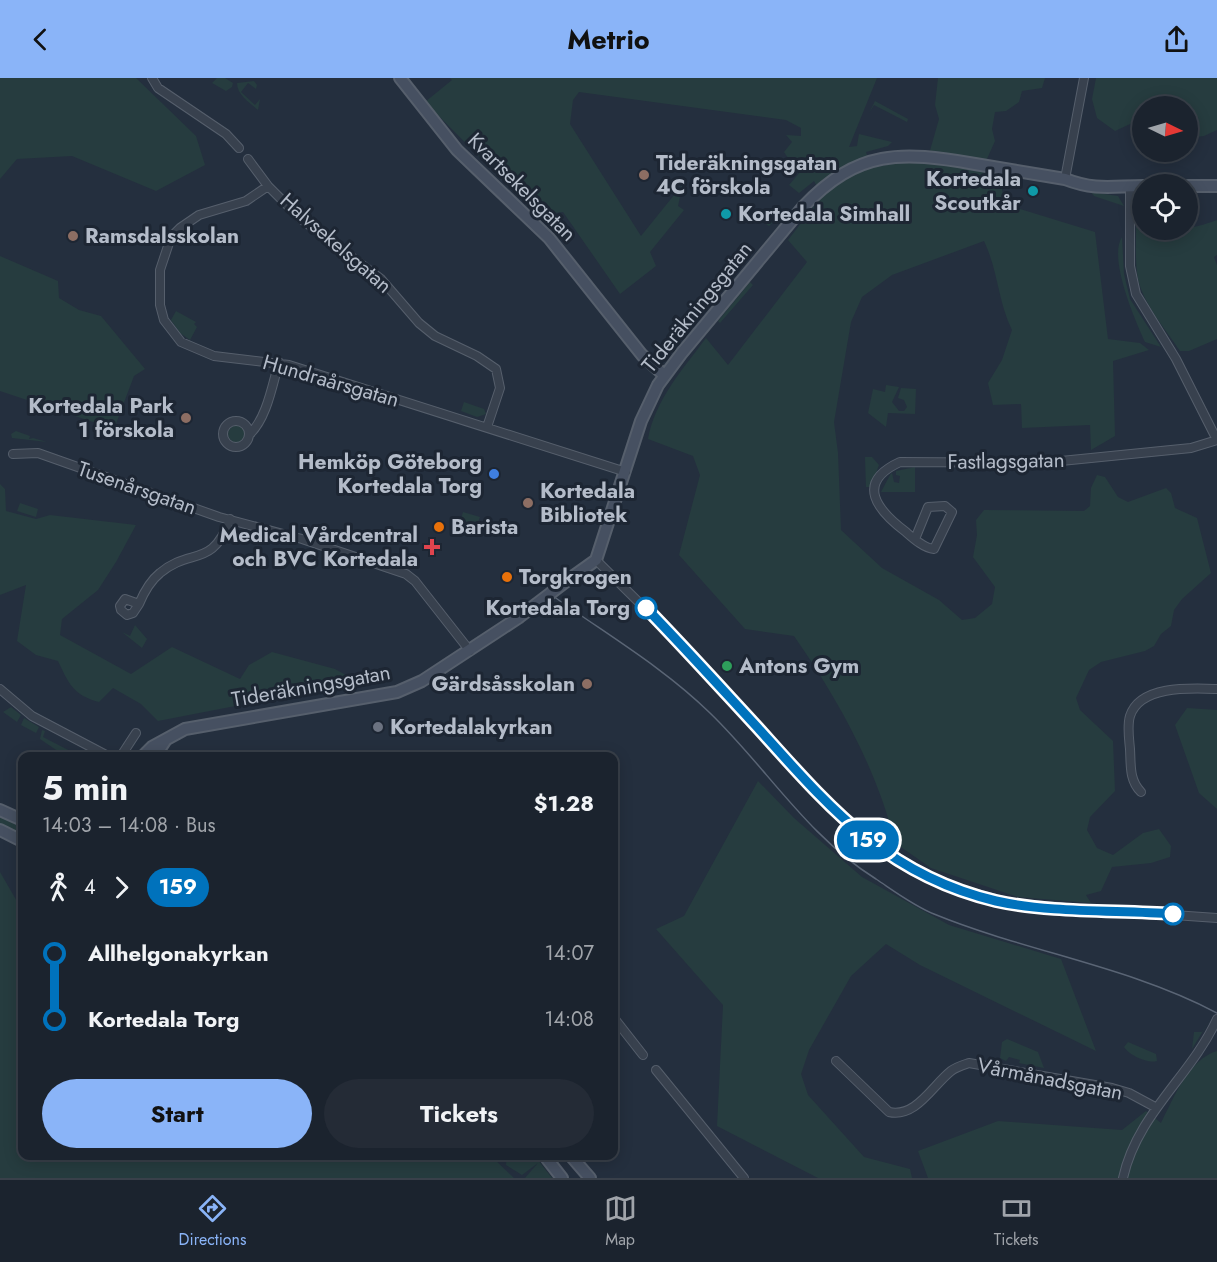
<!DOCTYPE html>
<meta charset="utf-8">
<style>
:root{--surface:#1b232e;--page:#242b36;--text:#f1f3f6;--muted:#a0a4aa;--line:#39404a;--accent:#8ab4f8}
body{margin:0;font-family:Jost,sans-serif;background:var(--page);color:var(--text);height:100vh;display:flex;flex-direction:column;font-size:22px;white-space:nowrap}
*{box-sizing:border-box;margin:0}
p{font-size:20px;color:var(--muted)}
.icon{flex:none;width:33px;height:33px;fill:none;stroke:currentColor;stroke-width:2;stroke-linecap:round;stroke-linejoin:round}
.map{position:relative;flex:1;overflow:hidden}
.panel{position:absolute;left:18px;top:674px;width:600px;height:408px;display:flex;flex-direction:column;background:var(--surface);border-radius:12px;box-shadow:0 3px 15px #0003,0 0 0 2px var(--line)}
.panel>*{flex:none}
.badge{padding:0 12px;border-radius:20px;font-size:21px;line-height:39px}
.needle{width:39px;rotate:95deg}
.controls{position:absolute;left:1132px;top:18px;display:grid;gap:12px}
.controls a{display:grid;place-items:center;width:66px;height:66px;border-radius:50%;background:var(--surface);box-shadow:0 3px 15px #0003,0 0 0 2px var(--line);font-size:30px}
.map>.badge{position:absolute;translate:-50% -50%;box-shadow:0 0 0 3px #fff}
.legs{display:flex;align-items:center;gap:9px;height:66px;padding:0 24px;font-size:20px}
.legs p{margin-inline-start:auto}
.summary{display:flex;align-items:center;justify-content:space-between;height:102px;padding:0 24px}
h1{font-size:33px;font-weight:700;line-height:45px}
.primary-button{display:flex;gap:12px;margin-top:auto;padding:12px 24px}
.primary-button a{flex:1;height:69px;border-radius:36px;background:var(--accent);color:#111;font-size:24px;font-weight:700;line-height:69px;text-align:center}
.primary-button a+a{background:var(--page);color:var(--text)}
ul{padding:0 24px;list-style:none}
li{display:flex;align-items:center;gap:21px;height:66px;font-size:22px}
li i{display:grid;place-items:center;width:9px;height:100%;margin:0 8px;background:currentColor}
li i::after{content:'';width:15px;height:15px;margin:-8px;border:4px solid;border-radius:50%;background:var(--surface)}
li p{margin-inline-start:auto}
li:first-child i{background:linear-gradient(#0000 50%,currentColor 0)}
li:last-child i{background:linear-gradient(currentColor 50%,#0000 0)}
header{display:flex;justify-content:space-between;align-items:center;height:78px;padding:0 24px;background:var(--accent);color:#111;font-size:27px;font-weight:700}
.tab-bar{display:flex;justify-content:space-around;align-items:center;height:84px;border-top:2px solid var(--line);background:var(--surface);font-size:16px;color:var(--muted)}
.tab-bar a{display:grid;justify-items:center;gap:3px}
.tab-bar .current{color:var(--accent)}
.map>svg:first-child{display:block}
</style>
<header><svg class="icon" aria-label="back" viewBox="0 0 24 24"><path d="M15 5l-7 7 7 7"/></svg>Metrio<svg class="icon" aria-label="share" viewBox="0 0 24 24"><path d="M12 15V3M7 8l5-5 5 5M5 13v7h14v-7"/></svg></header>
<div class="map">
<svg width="1217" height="1100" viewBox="0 0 1217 1100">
<rect width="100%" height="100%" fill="#242f3e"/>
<path fill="#263c3f" d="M0,0H136L196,58L205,87L156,113L72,78L17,81L0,101Z
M217,0H225L233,5L232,9L226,13L212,5Z
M450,0H877L849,69L857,68L859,56L892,64L888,68L866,74L871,90L907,83H927L939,41L935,27L938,0H1045L1042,10L1022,13L1019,24L1006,33L995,34L992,51L995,63L982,92L1001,97L1008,106L1002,111L1004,126L1095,154L1108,261L1140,265L1149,272L1113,283L1115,358L1091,372L1090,347L1022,350L1021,326L993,327L988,305L1002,282L1012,252C998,224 998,192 984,163L892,197L862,219L851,244L834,344L838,375L841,452L882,490L939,522L962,542L975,540L992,526L995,509L973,479L977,457L976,442L984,432L1084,433L1090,428L1091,410L1097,397L1105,399L1118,419L1128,424L1166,410L1171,415L1175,430L1197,440L1211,495L1182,521L1174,532L1171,548L1161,556L1154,568L1145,573L1101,584L1089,592L1076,620L1080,632L1113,663L1115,713L1090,739L1087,752L1097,770L1113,777L1143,755L1159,751L1171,768L1170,779L1151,785L1112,789L1101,813L1086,817L1091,825L1018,819L931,790L895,765C877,691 838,621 794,558L745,551L679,477L700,397L693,378L648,361C655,322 683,291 706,260L728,287L807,184L788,162L822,118L814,103L799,115L789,107L806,87L804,85L796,92L784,74L792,64L786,57L801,58V50L786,42L579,14L573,22L570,46L641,158L683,106L678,128L684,132L650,174L656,188L620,216L563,134L537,137L425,24L452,2Z
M1096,0H1217V52L1204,58L1188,60V28H1143V45L1130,46L1115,53L1097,40L1092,21Z
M254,3L257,7L256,11L248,5L241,14L255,27L260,21L258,32C250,25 237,17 237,5Z
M875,23L908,41L907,44L874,27L869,35Z
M1091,114L1118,118L1124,128L1094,118Z
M1136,128H1143V152C1174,152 1187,153 1217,142V177L1214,179L1217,187V261L1189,273H1180C1166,252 1143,225 1138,201C1134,178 1137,153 1136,128Z
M775,129L783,135L769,148L763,144Z
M1122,159L1124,196L1130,221L1161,269L1145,264C1135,242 1108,180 1122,159Z
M0,178L58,203L59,220L79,232L101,238L145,291L134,298L114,351L0,313Z
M750,204L753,207L720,245L718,243Z
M176,233L196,244L194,246L197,249L190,262L180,255L171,242Z
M886,307L899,309L892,324L899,333H904L907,329L904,322L898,320L901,310L916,311L915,336L888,335L886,349L868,335L873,311L885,314Z
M464,324L484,331L486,336L477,339L461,333Z
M228 356a9 9 0 1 1 18 0a9 9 0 1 1-18 0Z
M16,353L30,358L29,361L33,360L47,364L12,360L11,356Z
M865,379H872L879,387L871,409H866Z
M915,389V414H881L890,397L892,395L894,404L899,405L900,398L896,397V393Z
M0,406L5,411L6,433L36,441L50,437L136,447L116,484L98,512L62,541L60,557L131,596L172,569L240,601L249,587L272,574L335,591L364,607L281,619L158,643L141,626L113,610L99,624C73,617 69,606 58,583L36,577L17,563L26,507L0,517Z
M20,425L38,431L36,439L17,433Z
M463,434L480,439L474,456L458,451Z
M135,547L147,561L142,570L122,554L130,558Z
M11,629L21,637L17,644L3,634Z
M1187,630L1217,632V731L1199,715L1175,647Z
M24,640L39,649L36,655L21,647Z
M42,652L45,653L43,659L74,675L73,678H65L40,661Z
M758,703L794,740L862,799L949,847L1061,881L1096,973L920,887L886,866L851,898L809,972L801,996L808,1017L864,1079L910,1091L912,1100H818L717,1048L723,927L656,851L684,838Z
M0,739L22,748V759L0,748Z
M0,794L22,832V1077H490L514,1100H0Z
M1211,940L1192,971L1194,954H1202Z
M1007,961L1038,974L1044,990L1019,985L1020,982L1009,979L1006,983L1000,980L1002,964Z
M1128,964L1156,976L1157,983C1148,986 1129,977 1124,969Z
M1217,973V1100H928L918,1073L998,1043L1122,1052L1146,1033L1161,1045C1173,1021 1189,981 1217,973Z
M507,1077H534L552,1100H525L538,1085L522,1097L506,1087Z"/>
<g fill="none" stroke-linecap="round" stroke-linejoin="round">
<g stroke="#565f6c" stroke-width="10">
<path id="street" d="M152,0L158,10L226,56L239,70
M248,81L268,108L301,141L381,201L419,245L435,258L477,278L496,291L500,310L487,349
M1065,101L1084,0
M268,108L246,123L199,137L180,150L171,159L160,192V227L164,242L181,264L214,278L289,287L626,394
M1130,108V188L1136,216L1176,281L1217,362
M223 356a13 13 0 1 1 26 0a13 13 0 1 1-26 0Z
M249,357C267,340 272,308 279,284
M13,376L38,375L219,439L302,461L406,496L415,503L470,573
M915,461L928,429L945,428L952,434L934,471C924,470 914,461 906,454C878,433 854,405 900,384L1041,385L1191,370L1217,362
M596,482L672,557L831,731L872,766L915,793L958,811L1015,826L1217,840
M139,526L133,535L127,537L121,532L120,528L125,521L139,526C144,514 150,503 160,495C191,469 212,491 230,441
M0,611L32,638L108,678
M121,678L136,655
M1141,714C1129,702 1131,687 1130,671C1129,660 1127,648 1130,638C1140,607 1191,610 1217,611
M614,940L643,977
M836,983L889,1034C916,1040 932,1008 951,993C956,989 963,987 969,985L1112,1010L1129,1015L1155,1029
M656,992L744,1100
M1123,1100C1137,1036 1191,998 1217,941"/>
</g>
<g stroke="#565f6c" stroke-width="14">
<path id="secondary" d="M400,0L457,72L549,160L642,277L664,297
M1188,108H1217
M568,502L596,482L641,343L658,307L681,276L803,129C858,71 901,73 975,86C1005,91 1035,96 1065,101C1096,113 1113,108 1143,108
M143,678L152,669L185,651L397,614L422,603L518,540
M155,678L165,663
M0,732L22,742
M0,752L22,763
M544,1077L562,1100
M570,1077L590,1100"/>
</g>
<use href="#street" stroke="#38414e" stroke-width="8"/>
<use href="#secondary" stroke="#465061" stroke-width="10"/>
<path stroke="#5a6575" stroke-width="1.5" d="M553,518C606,556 663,589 710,635C767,690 807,758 876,801C894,813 914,828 934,836C1027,874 1128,888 1217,935"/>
<g stroke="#565f6c" stroke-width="14" stroke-linecap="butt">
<path id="secondary-bridge" d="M518,540L568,502"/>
</g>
<use href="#secondary-bridge" stroke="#465061" stroke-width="10"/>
</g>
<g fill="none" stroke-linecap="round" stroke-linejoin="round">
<g stroke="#fff" stroke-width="14">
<path id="line-1" d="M646,530C684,569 721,610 758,650C830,730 886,797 996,823C1050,835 1117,832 1173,836"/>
</g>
<use href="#line-1" stroke="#0072bc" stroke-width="9"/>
</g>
<g fill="#8d6e63" stroke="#1d2633" stroke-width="2">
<circle cx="644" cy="97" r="6"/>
<circle cx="73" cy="158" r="6"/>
<circle cx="186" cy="340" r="6"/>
<circle cx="528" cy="425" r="6"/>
<circle cx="587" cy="606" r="6"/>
</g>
<g fill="#0f9aa8" stroke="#1d2633" stroke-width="2">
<circle cx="1033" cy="113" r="6"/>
<circle cx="726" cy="136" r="6"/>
</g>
<circle fill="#3f7fe0" stroke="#1d2633" stroke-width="2" cx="494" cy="396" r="6"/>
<g fill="#e8710a" stroke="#1d2633" stroke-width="2">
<circle cx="439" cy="449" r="6"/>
<circle cx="507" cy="499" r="6"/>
</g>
<path fill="#e0444e" stroke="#1d2633" stroke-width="2" d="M429 460h6v6h6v6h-6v6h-6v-6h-6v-6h6z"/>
<g fill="#fff" stroke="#0072bc" stroke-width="3">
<circle cx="646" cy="530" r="10"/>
<circle cx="1173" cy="836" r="10"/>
</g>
<circle fill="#2e9e5b" stroke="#1d2633" stroke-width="2" cx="727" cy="588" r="6"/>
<circle fill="#6b7280" stroke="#1d2633" stroke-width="2" cx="378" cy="649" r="6"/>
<g text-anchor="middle" stroke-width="6" stroke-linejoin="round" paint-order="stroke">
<g font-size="21" font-weight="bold" fill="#b4bcc9" stroke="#1d2633" text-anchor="start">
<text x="656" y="92">Tideräkningsgatan<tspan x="656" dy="24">4C förskola</tspan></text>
<text x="1021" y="108" text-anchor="end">Kortedala<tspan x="1021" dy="24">Scoutkår</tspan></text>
<text x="738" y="143">Kortedala Simhall</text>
<text x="85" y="165">Ramsdalsskolan</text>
<text x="174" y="335" text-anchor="end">Kortedala Park<tspan x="174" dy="24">1 förskola</tspan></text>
<text x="482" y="391" text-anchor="end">Hemköp Göteborg<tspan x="482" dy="24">Kortedala Torg</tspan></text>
<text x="540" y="420">Kortedala<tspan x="540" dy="24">Bibliotek</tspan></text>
<text x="451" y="456">Barista</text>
<text x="418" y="464" text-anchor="end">Medical Vårdcentral<tspan x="418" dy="24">och BVC Kortedala</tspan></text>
<text x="519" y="506">Torgkrogen</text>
<text x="739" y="595">Antons Gym</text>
<text x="575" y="613" text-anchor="end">Gärdsåsskolan</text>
<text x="390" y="656">Kortedalakyrkan</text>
</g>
<g font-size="21" fill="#b4bcc9" stroke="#1d2633">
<text transform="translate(522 109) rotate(45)" y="7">Kvartsekelsgatan</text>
<text transform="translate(336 165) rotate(41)" y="7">Halvsekelsgatan</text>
<text transform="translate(697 229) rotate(-51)" y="7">Tideräkningsgatan</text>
<text transform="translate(331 303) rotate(16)" y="7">Hundraårsgatan</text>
<text transform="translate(1006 383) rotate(-1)" y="7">Fastlagsgatan</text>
<text transform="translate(137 410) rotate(19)" y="7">Tusenårsgatan</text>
<text transform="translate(311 608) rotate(-10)" y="7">Tideräkningsgatan</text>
<text transform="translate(1050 1001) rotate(11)" y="7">Vårmånadsgatan</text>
</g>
<g font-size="21" font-weight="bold" fill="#b4bcc9" stroke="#1d2633" text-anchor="end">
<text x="630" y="537">Kortedala Torg</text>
</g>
</g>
</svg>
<div class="controls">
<a><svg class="needle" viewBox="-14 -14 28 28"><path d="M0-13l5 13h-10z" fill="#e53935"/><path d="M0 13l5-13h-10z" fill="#a0a4aa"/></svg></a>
<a><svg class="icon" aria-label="locate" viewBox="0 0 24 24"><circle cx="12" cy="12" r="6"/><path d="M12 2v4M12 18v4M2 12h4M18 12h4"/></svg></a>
</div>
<b class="badge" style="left:868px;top:762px;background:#0072bc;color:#fff">159</b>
<section class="panel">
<div class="summary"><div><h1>5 min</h1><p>14:03 – 14:08 · Bus</p></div><b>$1.28</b></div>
<div class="legs"><svg class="icon" aria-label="walk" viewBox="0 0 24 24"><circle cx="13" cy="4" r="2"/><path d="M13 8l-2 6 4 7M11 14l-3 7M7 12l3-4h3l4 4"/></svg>4<svg class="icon" aria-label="forward" viewBox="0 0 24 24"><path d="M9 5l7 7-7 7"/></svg><b class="badge" style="background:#0072bc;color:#fff">159</b></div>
<ul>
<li><i style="color:#0072bc"></i><b>Allhelgonakyrkan</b><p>14:07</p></li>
<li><i style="color:#0072bc"></i><b>Kortedala Torg</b><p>14:08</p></li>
</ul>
<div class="primary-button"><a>Start</a><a>Tickets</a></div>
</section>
</div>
<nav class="tab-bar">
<a class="current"><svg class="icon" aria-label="directions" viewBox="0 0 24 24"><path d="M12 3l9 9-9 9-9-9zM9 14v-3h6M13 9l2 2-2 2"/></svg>Directions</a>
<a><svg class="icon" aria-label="map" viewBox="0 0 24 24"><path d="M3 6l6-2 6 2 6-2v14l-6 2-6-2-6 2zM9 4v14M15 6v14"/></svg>Map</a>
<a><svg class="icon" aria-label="tickets" viewBox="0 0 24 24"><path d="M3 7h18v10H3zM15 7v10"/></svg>Tickets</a>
</nav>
